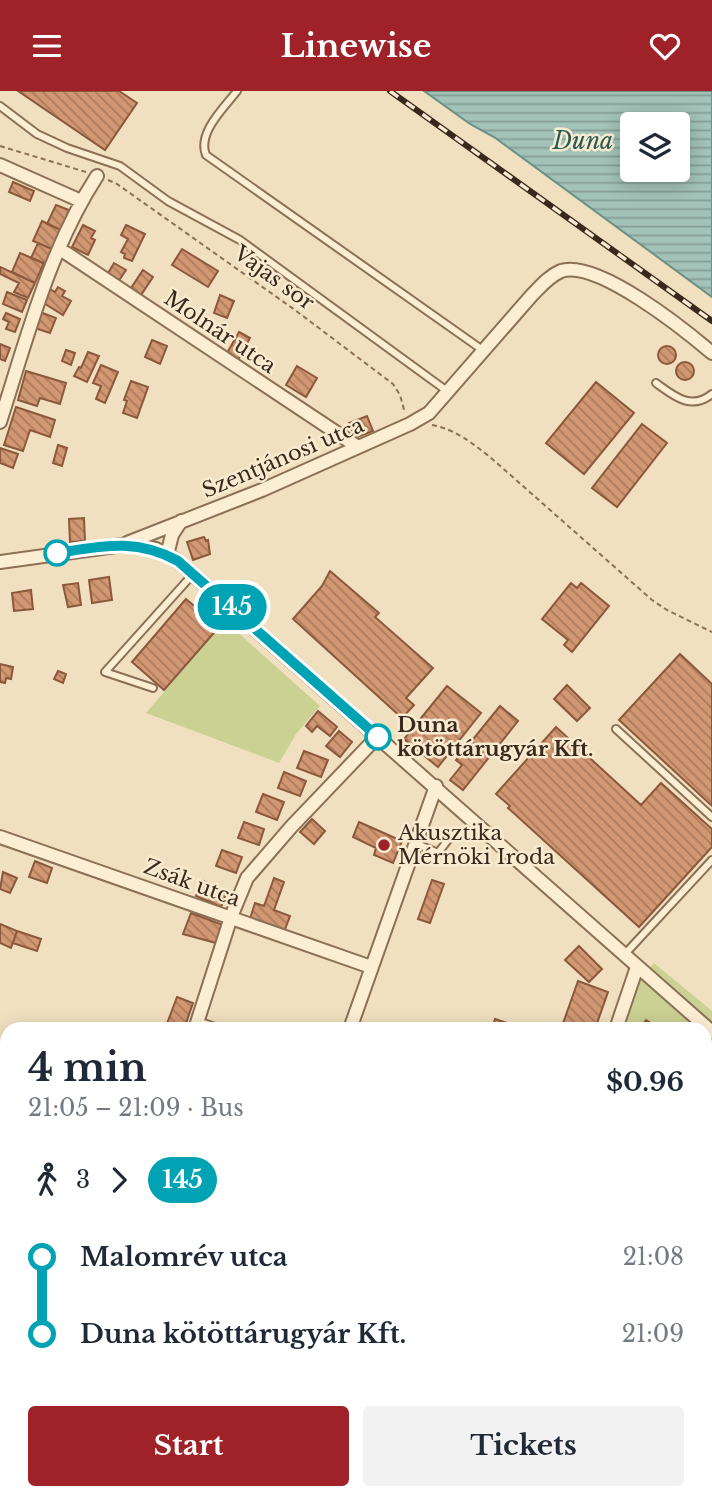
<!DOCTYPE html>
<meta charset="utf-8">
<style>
:root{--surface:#fff;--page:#f2f2f3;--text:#1f2937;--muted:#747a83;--accent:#9e2228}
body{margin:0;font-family:"Libre Baskerville",serif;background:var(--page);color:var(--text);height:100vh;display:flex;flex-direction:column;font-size:26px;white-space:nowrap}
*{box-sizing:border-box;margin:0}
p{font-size:23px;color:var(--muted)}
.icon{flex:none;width:38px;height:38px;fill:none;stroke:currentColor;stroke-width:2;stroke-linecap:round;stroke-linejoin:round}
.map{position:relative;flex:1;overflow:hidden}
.panel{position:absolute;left:0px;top:931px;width:712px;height:478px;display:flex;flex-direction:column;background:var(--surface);border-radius:21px 21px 0 0;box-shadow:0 4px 18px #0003}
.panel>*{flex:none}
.badge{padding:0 14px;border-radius:23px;font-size:24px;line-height:46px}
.controls{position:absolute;left:620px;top:21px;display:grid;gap:14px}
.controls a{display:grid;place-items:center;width:70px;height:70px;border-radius:7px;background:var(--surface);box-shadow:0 4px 18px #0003;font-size:35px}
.map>.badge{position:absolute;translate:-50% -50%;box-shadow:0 0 0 4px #fff}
.legs{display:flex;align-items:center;gap:10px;height:77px;padding:0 28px;font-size:23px}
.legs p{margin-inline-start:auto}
.headline{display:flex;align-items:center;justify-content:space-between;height:119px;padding:0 28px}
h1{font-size:38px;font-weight:700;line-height:52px}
.cta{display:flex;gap:14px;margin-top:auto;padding:14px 28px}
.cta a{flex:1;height:80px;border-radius:7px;background:var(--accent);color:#fff;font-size:28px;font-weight:700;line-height:80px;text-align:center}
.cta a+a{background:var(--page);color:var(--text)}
ul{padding:0 28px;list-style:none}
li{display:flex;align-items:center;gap:24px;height:77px;font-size:26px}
li i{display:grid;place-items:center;width:10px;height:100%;margin:0 9px;background:currentColor}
li i::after{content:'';width:18px;height:18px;margin:-9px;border:5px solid;border-radius:50%;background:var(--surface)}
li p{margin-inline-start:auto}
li:first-child i{background:linear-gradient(#0000 50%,currentColor 0)}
li:last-child i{background:linear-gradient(currentColor 50%,#0000 0)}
header{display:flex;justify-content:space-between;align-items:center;height:91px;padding:0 28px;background:var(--accent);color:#fff;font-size:32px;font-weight:700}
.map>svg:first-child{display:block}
</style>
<header><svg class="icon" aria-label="menu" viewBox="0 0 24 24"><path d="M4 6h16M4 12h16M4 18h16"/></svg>Linewise<svg class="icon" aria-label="heart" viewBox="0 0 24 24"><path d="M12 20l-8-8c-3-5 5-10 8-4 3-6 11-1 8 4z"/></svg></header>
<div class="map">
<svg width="712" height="1408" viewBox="0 0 712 1408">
<defs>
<pattern id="park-crowns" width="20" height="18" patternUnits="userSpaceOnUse" patternTransform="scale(1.75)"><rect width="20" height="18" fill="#cbd093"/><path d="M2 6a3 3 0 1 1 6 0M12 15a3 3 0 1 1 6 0" fill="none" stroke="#afb37e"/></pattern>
<pattern id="water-rules" width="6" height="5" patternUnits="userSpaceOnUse" patternTransform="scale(1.75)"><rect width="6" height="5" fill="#a3c2b8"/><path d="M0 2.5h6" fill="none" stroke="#869e95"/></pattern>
<pattern id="building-back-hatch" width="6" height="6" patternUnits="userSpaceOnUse" patternTransform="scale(1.75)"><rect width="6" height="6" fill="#d29773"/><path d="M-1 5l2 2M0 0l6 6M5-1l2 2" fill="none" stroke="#ab7b5e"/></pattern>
</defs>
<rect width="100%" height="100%" fill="#f1e0c0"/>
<path fill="#cbd093" d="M225,530L320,615L296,643L279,672L146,622Z
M654,872L712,920V1181L705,1178V938H625L641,887Z"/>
<path fill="url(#park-crowns)" d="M597,1402H684L696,1408H595Z"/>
<path fill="url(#water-rules)" stroke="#699186" stroke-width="2" fill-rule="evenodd" d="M424,0H712V206L494,46L470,33ZM632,33H677V79H632Z"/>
<path fill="url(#building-back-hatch)" stroke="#8c583b" stroke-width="2" d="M18,0H119L137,12L105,59Z
M13,91L34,100L30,110L9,101Z
M56,114L69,119L61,139L47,133Z
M42,130L61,139L52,158L33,150Z
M83,134L95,140L91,147L95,149L88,164L72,156Z
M126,134L145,143L132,170L124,167L125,163L121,161L128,148L121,144Z
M38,152L52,158L45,173L31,167Z
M182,158L218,180L208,196L172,174Z
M20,162L44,172L35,192L12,181Z
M114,172L126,179L118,191L107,184Z
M0,176L35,192L28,207L14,201L19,192L0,183Z
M143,179L153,186L139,207L129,200Z
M58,196L65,200L62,205L71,210L63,224L42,211L50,198L55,201Z
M7,201L27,209L22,221L3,213Z
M220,204L234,210L227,227L214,222Z
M40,221L56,227L50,242L35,237Z
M6,222L20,228L15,241L6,238L9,231L3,228Z
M239,241L250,247L238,269L227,262Z
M152,249L167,255L160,273L145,266Z
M0,253L10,257L5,270L0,268Z
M658 264a9 9 0 1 1 18 0a9 9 0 1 1-18 0Z
M66,259L75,262L71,274L62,270Z
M88,261L99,265L87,291L74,285L79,276L81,277Z
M676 280a9 9 0 1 1 18 0a9 9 0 1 1-18 0Z
M101,274L118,281L105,312L96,308L101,295L93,292Z
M297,275L317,287L306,306L286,294Z
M26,280L66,292L60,313L40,307L37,315L18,309Z
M131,290L148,296L137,327L123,322L127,310L124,309Z
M596,291L634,322L584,383L546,352Z
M16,316L55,329L50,346L30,339L23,360L4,354Z
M367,325L373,340L355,347L349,332Z
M642,333L667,352L617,416L592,397Z
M58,354L67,357L62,375L53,372Z
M0,357L18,363L13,377L0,372Z
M84,427L85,450L70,451L69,428Z
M204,446L206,450L208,449L210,463L193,469L187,451Z
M330,480L379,522L375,526L433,577L406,607L414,614L402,627L293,528L322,495Z
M109,486L112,509L92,512L89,489Z
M78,492L81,514L68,516L63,494Z
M571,492L577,497L581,492L609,515L572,561L564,554L568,549L542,528Z
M31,499L33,518L14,520L12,502Z
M186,508L219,536L164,599L132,571Z
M680,563L712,593V715L619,629Z
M0,573L13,576L11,588L6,587L5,592L0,591Z
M58,580L66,583L63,592L54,588Z
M567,594L590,617L577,630L554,608Z
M447,595L481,622L438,676L404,648Z
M500,615L518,630L463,699L450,689L462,674L456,669Z
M318,620L337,636L330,645L317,635L312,641L306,635Z
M556,636L641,714L661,692L712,738V756L639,836L508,717L510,715L496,703Z
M339,640L352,651L340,666L326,655Z
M304,660L328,669L321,686L297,677Z
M284,681L306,690L300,705L278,697Z
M263,703L284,711L277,729L256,721Z
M312,728L325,740L314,753L300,741Z
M244,731L264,738L259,754L238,747Z
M359,731L402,750L393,772L374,764L376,757L353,746Z
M222,759L242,766L236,782L216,775Z
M35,770L52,777L47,792L29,786Z
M3,781L17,787L10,802L0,798Z
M274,787L284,791L274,819L290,825L284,841L250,828L255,812L264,815Z
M432,789L444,793L430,832L418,828Z
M203,790L227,801L221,816L196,805Z
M191,822L223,834L216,852L183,843Z
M0,833L17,840L11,857L0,852Z
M17,840L41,848L37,860L13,852Z
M579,855L602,878L589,891L565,869Z
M578,890L608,901L595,938H561Z
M177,906L193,912L184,938H165Z
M495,928L524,938H492Z
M646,929L660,938H640Z
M705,1308L712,1311V1360L705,1358Z
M208,1402H215L226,1406L225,1408H206Z"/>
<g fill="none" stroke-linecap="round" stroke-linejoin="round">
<g stroke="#8b7056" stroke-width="10">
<path id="service" d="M237,0C224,17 197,42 206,64L484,260
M0,15L37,43L67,57L120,75L168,110L240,149L447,300
M656,292C674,305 691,320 712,303
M153,597L105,581L194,482
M616,638L712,726
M415,752L438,762L454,741
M624,864L712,769
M705,1014L712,1008
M705,1081L712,1071"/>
</g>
<g stroke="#8b7056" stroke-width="16">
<path id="minor" d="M0,74L81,110
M60,158L358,356
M0,331C27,247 49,159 97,85
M127,452L262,399L410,333L429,322L532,204C540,196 549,185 561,180C597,168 685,239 712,262
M167,464L172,444L181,430
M0,471L123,454L156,458L178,470L712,941
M0,746L371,876
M197,933L212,938
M195,938L231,826L247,787L292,735L378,645
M350,938L436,695
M616,938L637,876
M0,1365L7,1363
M693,1402L706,1408
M42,1408L45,1402
M187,1408L189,1402
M455,1408L457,1402
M587,1408L590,1402"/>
</g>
<path stroke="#8b7056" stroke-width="2" stroke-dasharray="5 3.5" stroke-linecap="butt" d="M0,55L86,81
M108,89L117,93L295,219L393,293L400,304L405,322
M432,334C455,338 472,352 490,366L652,509L667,519L712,541
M705,1214L712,1216"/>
<use href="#service" stroke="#fbeed3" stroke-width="6"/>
<use href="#minor" stroke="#fbeed3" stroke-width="12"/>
<g stroke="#39291c" stroke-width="6">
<path id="rail" d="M390,0L712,230"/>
</g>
<use href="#rail" stroke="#f8ebd0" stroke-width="3.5" stroke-dasharray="10" stroke-linecap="butt"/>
</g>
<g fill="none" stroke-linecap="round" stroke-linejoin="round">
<g stroke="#fff" stroke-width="16">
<path id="line-1" d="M57,462C103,455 136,447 178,470L378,646"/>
</g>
<use href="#line-1" stroke="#00a3b4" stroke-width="10"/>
</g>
<g fill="#fff" stroke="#00a3b4" stroke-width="3.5">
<circle cx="57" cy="462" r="12"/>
<circle cx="378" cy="646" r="12"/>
</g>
<circle fill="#9e2228" stroke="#f8ebd0" stroke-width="2.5" cx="384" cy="754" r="7"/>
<g text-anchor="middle" stroke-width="5" stroke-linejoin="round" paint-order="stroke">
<g font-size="21" fill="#39291c" stroke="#f8ebd0">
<text transform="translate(274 187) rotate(36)" y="7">Vajas sor</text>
<text transform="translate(220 241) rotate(34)" y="7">Molnár utca</text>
<text transform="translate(283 367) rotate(-23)" y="7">Szentjánosi utca</text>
<text transform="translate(192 792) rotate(20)" y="7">Zsák utca</text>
</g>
<g font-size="21" font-weight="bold" fill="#39291c" stroke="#f8ebd0" text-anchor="start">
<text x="397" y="641">Duna<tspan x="397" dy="24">kötöttárugyár Kft.</tspan></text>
</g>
<g font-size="21" fill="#39291c" stroke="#f8ebd0" text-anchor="start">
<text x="398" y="749">Akusztika<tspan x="398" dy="24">Mérnöki Iroda</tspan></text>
</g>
<g font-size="23" font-style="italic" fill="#2a5a55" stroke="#f8ebd0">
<text x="583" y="58">Duna</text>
</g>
</g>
</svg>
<div class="controls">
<a><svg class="icon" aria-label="layers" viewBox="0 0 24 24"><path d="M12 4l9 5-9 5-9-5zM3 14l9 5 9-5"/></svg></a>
</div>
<b class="badge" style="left:232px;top:516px;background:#00a3b4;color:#fff">145</b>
<section class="panel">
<div class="headline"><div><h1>4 min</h1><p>21:05 – 21:09 · Bus</p></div><b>$0.96</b></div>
<div class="legs"><svg class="icon" aria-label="walk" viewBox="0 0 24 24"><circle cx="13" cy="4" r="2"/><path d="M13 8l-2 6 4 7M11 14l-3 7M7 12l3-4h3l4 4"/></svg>3<svg class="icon" aria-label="forward" viewBox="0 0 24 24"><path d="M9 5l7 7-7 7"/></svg><b class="badge" style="background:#00a3b4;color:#fff">145</b></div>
<ul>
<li><i style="color:#00a3b4"></i><b>Malomrév utca</b><p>21:08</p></li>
<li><i style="color:#00a3b4"></i><b>Duna kötöttárugyár Kft.</b><p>21:09</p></li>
</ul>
<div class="cta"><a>Start</a><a>Tickets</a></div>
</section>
</div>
